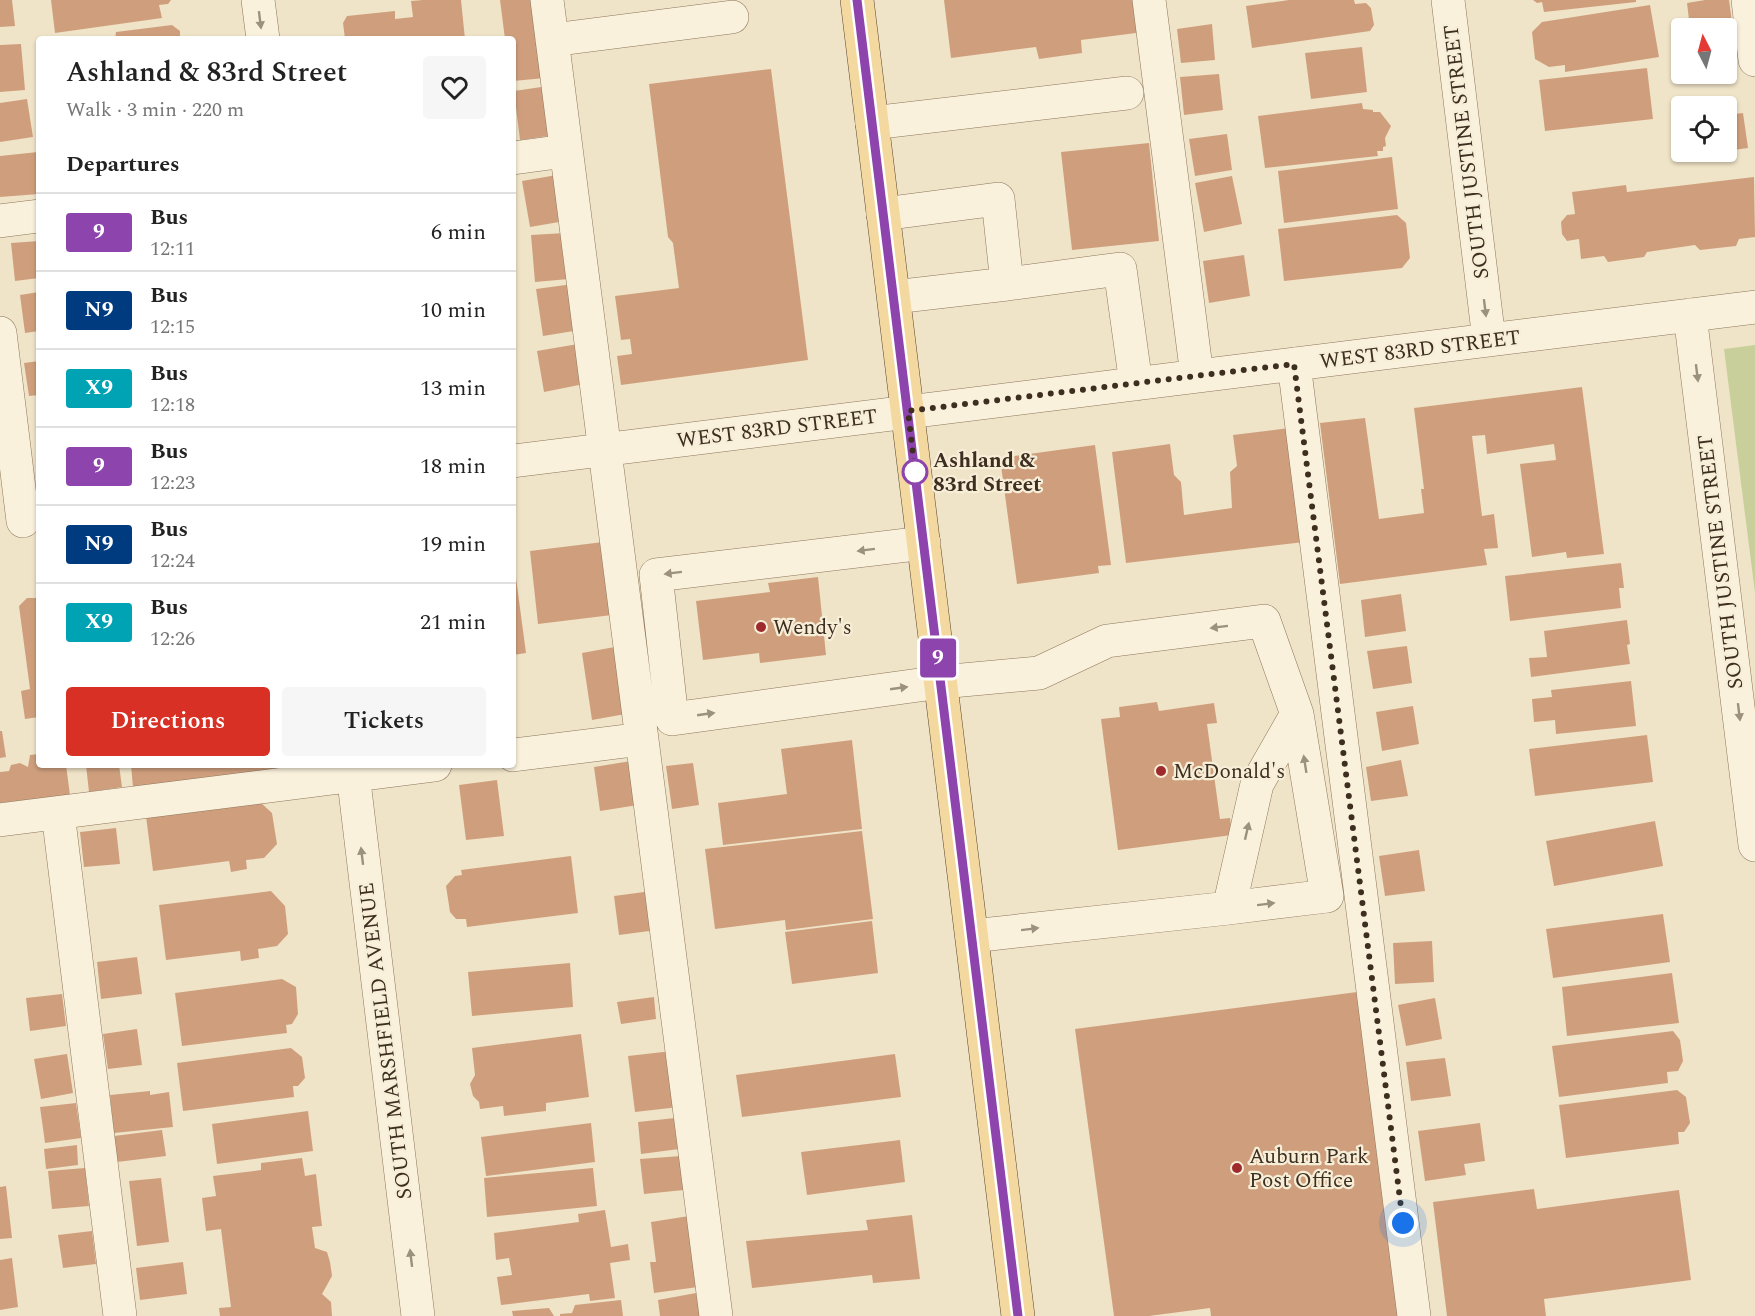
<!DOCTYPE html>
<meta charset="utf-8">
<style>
:root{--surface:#fff;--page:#f6f6f6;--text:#222;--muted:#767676;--line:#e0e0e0;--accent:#d93025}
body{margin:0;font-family:Spectral,serif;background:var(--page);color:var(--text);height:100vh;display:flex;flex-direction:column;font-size:22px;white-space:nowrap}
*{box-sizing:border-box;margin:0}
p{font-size:20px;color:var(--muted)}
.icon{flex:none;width:33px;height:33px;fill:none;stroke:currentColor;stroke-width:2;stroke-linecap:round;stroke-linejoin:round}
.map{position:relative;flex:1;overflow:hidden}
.drawer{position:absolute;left:36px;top:36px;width:480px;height:732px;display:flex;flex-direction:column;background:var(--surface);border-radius:6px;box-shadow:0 2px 4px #0004}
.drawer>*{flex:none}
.badge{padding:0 12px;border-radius:4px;font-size:21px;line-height:39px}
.needle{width:39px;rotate:354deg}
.tools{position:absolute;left:1671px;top:18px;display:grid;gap:12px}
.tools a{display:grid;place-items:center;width:66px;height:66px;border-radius:6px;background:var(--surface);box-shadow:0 2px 4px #0004;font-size:30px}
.you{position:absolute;width:30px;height:30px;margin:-15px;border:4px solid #fff;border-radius:50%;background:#1a73e8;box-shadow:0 0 0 9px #1a73e833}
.map>.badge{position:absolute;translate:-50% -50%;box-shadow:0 0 0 3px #fff}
h2{padding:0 30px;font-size:22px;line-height:54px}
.round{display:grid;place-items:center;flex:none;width:63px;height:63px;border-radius:6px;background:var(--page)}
.summary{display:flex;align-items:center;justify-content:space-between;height:102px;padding:0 30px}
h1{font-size:28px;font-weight:600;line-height:45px}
.primary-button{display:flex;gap:12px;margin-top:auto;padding:12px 30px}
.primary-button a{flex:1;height:69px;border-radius:6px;background:var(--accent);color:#fff;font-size:24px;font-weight:600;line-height:69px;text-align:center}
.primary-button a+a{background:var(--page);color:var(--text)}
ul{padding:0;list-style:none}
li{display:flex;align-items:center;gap:18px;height:78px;padding:0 30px;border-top:2px solid var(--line)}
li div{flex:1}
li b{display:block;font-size:22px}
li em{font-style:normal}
li .badge{min-width:66px;font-weight:700;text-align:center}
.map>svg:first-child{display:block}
</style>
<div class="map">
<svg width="1755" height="1316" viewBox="0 0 1755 1316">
<rect width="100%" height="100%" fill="#f0e4c8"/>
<path fill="#c9cf9b" d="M1755,345V593L1724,349Z"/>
<path fill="#cf9f7d" d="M0,0H12L15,26L0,27Z
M51,0H171L168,4L159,5L162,18L55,33Z
M423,0H461L465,39H345L343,23L347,16L395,11V19L413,17L411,1Z
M500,0H537L545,78L513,81V39H505Z
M944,0H1139L1144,32L1081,40L1082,53L1039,59L1036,47L951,58Z
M1289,0H1354L1355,4L1366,3L1371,8L1374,25L1370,31L1252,48L1246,6Z
M1533,0H1636V2L1544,12L1542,2L1537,3Z
M1705,0H1729L1734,36L1726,37V28H1690L1687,3Z
M1650,5L1659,57L1565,72V65L1549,67L1535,59L1532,32L1542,22Z
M1212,24L1215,60L1181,63L1177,29Z
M172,25L180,31V39H115L116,32Z
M21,44L25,90L0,92V45Z
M1362,47L1367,92L1311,99L1305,53Z
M1647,68L1653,119L1545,131L1539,80Z
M771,69L808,360L621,385L617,356L632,354L630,339L621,340L615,296L679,288L673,243L668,237L649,84Z
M1219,74L1223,110L1184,115L1180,77Z
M548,86L555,135L520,140L514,91Z
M27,99L33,137L0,142V103Z
M1362,103L1363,109L1373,110V112H1380L1391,126L1385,138L1386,146L1383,147V151H1377L1378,156L1265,168L1258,116Z
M1743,113L1748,148L1726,151V115Z
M1227,134L1232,170L1195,176L1189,139Z
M1149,143L1159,241L1072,250L1061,152Z
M38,152L39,194L0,197V156Z
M1392,157L1398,209L1284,223L1278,171Z
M557,175L565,221L530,227L522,181Z
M1232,176L1242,224L1204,232L1195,183Z
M1754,177L1755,237L1739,239L1736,246L1700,250L1695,245L1647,252L1644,257L1608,262L1604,256L1581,259L1579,239L1567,241L1562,234L1561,222L1567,215L1575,214L1572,192L1626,185L1627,192Z
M1397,215L1406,223L1410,258L1402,268L1284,281L1278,229Z
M565,233L569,279L535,282L531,235Z
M39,241V278L15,281L11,243Z
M1244,255L1250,296L1209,303L1203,261Z
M573,284L580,330L543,336L536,289Z
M39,292V331L25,333L20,295Z
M578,344L584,384L544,392L537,351Z
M39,361V395L29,396L24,363Z
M1582,387L1604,554L1567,558L1566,552L1532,557L1520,464L1556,460L1554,444L1487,454L1485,435L1472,436L1482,516L1494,514L1498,548L1484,549L1487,565L1340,584L1320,423L1365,418L1379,519L1424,513L1421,489H1424L1414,408Z
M1289,428L1304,542L1126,563L1112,452L1170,444L1174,475L1181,482L1184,515L1232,508L1230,472L1237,466L1233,435Z
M1095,445L1111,565L1098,566L1099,573L1017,584L1000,458Z
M603,542L612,615L538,624L530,551Z
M514,563L526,653L513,655V564Z
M1621,563L1624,588H1619L1621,608L1510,621L1505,576Z
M818,577L826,655L760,663L759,653L703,660L696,601L770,592L768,583Z
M1401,594L1406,631L1365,637L1361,600Z
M27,598H39V717L25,719L21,691L30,689L19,606Z
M1627,620L1630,644L1627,645L1630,664L1531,677L1529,658L1547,657L1544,631Z
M620,646L631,713L592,720L582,653Z
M1407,646L1412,683L1373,689L1367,651Z
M1631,681L1636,726L1556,734L1555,720L1534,722L1532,699L1552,697L1551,690Z
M1157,702L1159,711L1214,703L1217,723L1207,724L1220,819L1230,818L1232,835L1118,850L1101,719L1120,717L1119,707Z
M1413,706L1419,744L1382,751L1376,712Z
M0,731H2L6,757L0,758Z
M1647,735L1653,782L1535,796L1529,749Z
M852,740L862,829L723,845L718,803L787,794L781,749Z
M39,754V765H66L70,795L0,803V772L9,771L11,765L20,763L28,767L30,755Z
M1401,760L1408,796L1371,801L1366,767Z
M631,761L638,805L600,811L594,767Z
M693,763L699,805L672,809L666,766Z
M86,765H119L122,787L89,792Z
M131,765H291V768L133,788Z
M497,780L504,836L466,840L459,785Z
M260,802L272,813L277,844L264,858L246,860L247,869L231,872L229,861L153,871L146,816Z
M1655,821L1663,866L1554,886L1546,841Z
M116,828L120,864L84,867L80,832Z
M862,831L873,919L786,930L785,920L715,929L705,849Z
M1419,850L1425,891L1385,896L1379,856Z
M571,856L578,913L467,927L466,919H456L450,912L446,886L455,876L462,875L461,870Z
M271,891L285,906L288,934L277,946L258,949L259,958L241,961L240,951L166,960L159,905Z
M652,891L657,930L619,935L614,896Z
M1663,914L1670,962L1553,978L1546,929Z
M872,921L878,973L792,984L785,932Z
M1432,941L1434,982L1395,984L1393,943Z
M137,957L142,994L101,999L97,962Z
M570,963L573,1007L472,1016L468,972Z
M1672,973L1679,1023L1567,1036L1562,987Z
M282,979L296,987L298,1014L292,1024L286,1025L287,1033L182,1046L175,993Z
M1357,992L1400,1316H1211L1210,1308L1149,1316H1114L1075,1029Z
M62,994L66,1026L30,1031L26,998Z
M654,997L656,1019L621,1024L617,1002Z
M1435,998L1442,1039L1406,1046L1398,1005Z
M137,1029L142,1065L108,1069L103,1034Z
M1673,1031L1680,1040L1683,1061L1678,1071L1667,1072L1668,1083L1559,1097L1552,1046Z
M581,1034L589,1097L546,1103V1111L504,1116L503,1106L480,1109L479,1102L473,1096L470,1084L475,1075L472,1048Z
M291,1048L302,1057L305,1078L298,1086H293L294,1097L183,1111L177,1063Z
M672,1051L679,1107L635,1112L628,1056Z
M67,1054L73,1093L41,1099L34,1059Z
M895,1054L901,1097L742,1117L736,1075Z
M1445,1058L1451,1096L1411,1101L1406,1062Z
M1677,1090L1686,1097L1690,1123L1684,1132H1678L1679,1144L1566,1158L1559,1105Z
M150,1091V1095L169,1092L173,1127L114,1133L110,1095Z
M76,1103L81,1138L45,1143L40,1107Z
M308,1111L313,1151L217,1164L212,1124Z
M675,1118L679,1149L641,1154L638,1122Z
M591,1123L595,1162L486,1176L481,1137Z
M1480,1123L1485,1161L1464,1164L1466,1175L1425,1181L1418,1131Z
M162,1130L166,1156L117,1162L114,1136Z
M900,1140L905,1182L807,1195L801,1152Z
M77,1145L78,1165L46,1169L44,1149Z
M681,1156L684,1190L644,1194L640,1159Z
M302,1158L305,1176L316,1174L322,1226L312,1227L315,1248L327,1252L330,1262L332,1276L322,1294L331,1302L332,1316H220L219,1308L231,1307L221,1229L206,1231L202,1198L216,1196L213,1176L261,1170V1163Z
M85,1168L89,1206L52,1209L48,1171Z
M593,1168L597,1206L487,1217L484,1178Z
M161,1178L169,1242L137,1246L129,1181Z
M6,1186L12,1238L0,1239V1187Z
M1534,1189L1537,1209L1679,1190L1691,1280L1544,1299L1546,1316H1447L1433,1202Z
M605,1210L611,1247L628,1244L630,1260L610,1263L615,1298L590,1301L589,1294L501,1305L497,1277L512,1275L509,1258L496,1260L494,1233L579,1222L578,1214Z
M912,1215L920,1279L873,1283L872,1275L752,1288L746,1241L868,1230L866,1220Z
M689,1216L698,1287L654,1293L650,1262H656L651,1222Z
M92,1231L96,1264L63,1268L58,1235Z
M12,1258L18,1307L0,1310V1260Z
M183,1262L187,1294L140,1300L136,1268Z
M696,1293L700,1316H660L658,1300Z
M621,1300L623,1316H560V1314L572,1313L575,1305Z
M549,1308L554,1316H513L512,1311Z"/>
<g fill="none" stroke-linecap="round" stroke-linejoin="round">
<g stroke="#8d765c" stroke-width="34">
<path id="minor" d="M258,0L263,39
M547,0L716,1316
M1149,0L1197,376
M1448,0L1489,340
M1748,0L1755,60
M552,40L732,17
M872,123L1127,93
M513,158L565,151
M883,214L998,199L1007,284L1120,269L1136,384
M0,221L39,216
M894,297L1007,284
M1690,315L1755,845
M0,333L23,521
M1294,364L1414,1316
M513,461L1755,307
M924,543L656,575L672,719L941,682L1039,673L1107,641L1264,621L1297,714L1327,896L1229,908L972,936
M513,755L642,739
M352,765L418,1316
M58,813L120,1316
M0,820L435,765
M1229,908L1257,784L1297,714"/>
</g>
<g stroke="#5b4430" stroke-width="34">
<path id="major" d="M857,0L1018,1316"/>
</g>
<use href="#minor" stroke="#faf1dc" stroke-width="33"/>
<use href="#major" stroke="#f3d9a0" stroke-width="33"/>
</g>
<defs><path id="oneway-solid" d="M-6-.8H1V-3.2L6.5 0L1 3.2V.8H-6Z" transform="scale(1.5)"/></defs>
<g fill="#9c907e">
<use href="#oneway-solid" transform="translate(260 20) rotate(83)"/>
<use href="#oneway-solid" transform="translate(1485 308) rotate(83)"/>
<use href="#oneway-solid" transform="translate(1697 373) rotate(83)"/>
<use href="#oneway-solid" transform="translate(866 550) rotate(173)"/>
<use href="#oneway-solid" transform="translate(673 573) rotate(173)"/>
<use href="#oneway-solid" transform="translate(1219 627) rotate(173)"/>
<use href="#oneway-solid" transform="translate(899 688) rotate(-8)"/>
<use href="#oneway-solid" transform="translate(1739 712) rotate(83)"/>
<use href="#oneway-solid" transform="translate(706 714) rotate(-8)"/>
<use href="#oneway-solid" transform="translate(1305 764) rotate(-99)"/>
<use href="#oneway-solid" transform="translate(1247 831) rotate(-77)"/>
<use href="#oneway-solid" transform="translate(362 856) rotate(-97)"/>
<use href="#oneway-solid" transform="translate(1266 904) rotate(-7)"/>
<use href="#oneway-solid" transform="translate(1030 929) rotate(-7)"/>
<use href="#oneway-solid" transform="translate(411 1258) rotate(-97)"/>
</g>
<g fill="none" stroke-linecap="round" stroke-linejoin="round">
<g stroke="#fff" stroke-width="14">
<path id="line" d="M857,0L1018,1316"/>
</g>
<use href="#line" stroke="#8e44ad" stroke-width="9"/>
<path stroke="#3d2e20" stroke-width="6" stroke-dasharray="0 10.8" d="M915,472L908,411L1294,364L1403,1223"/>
</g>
<circle fill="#fff" stroke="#8e44ad" stroke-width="3" cx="915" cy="472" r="12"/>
<g fill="#9e2a2b" stroke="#f7eed8" stroke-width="2">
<circle cx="761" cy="627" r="6"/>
<circle cx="1161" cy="771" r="6"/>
<circle cx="1237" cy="1168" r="6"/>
</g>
<g text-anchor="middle" stroke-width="4.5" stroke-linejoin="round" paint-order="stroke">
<g font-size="21" fill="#3d2e20" stroke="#f7eed8">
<text transform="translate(1466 152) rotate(-97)" y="7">SOUTH JUSTINE STREET</text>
<text transform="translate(1420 349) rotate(-7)" y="7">WEST 83RD STREET</text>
<text transform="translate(777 428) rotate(-7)" y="7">WEST 83RD STREET</text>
<text transform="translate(1720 562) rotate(-97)" y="7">SOUTH JUSTINE STREET</text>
<text transform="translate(385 1041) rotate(-97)" y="7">SOUTH MARSHFIELD AVENUE</text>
</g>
<g font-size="21" font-weight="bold" fill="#3d2e20" stroke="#f7eed8" text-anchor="start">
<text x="933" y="467">Ashland &amp;<tspan x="933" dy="24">83rd Street</tspan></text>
</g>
<g font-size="21" fill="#3d2e20" stroke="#f7eed8" text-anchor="start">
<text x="773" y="634">Wendy's</text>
<text x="1173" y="778">McDonald's</text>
<text x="1249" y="1163">Auburn Park<tspan x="1249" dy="24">Post Office</tspan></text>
</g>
</g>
</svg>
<div class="tools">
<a><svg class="needle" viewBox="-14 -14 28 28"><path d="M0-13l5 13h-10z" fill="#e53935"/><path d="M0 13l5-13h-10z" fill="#767676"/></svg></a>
<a><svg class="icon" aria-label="locate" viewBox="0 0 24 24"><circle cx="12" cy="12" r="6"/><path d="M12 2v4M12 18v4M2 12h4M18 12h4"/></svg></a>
</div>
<div class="you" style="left:1403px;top:1223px"></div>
<b class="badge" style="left:938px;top:658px;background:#8e44ad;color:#fff">9</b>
<section class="drawer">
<div class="summary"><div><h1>Ashland &amp; 83rd Street</h1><p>Walk · 3 min · 220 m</p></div><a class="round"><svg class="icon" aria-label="heart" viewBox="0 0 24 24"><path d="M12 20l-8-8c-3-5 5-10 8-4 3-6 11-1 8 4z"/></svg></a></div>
<h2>Departures</h2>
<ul>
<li><span class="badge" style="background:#8e44ad;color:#fff">9</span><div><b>Bus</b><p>12:11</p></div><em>6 min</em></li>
<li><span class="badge" style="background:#003b80;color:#fff">N9</span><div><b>Bus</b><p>12:15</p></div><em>10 min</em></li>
<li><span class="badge" style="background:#00a3b4;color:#fff">X9</span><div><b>Bus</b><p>12:18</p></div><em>13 min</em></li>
<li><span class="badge" style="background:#8e44ad;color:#fff">9</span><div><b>Bus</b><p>12:23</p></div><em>18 min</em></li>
<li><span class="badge" style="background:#003b80;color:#fff">N9</span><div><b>Bus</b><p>12:24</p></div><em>19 min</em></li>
<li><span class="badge" style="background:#00a3b4;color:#fff">X9</span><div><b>Bus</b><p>12:26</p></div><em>21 min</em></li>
</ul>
<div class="primary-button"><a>Directions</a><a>Tickets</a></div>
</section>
</div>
